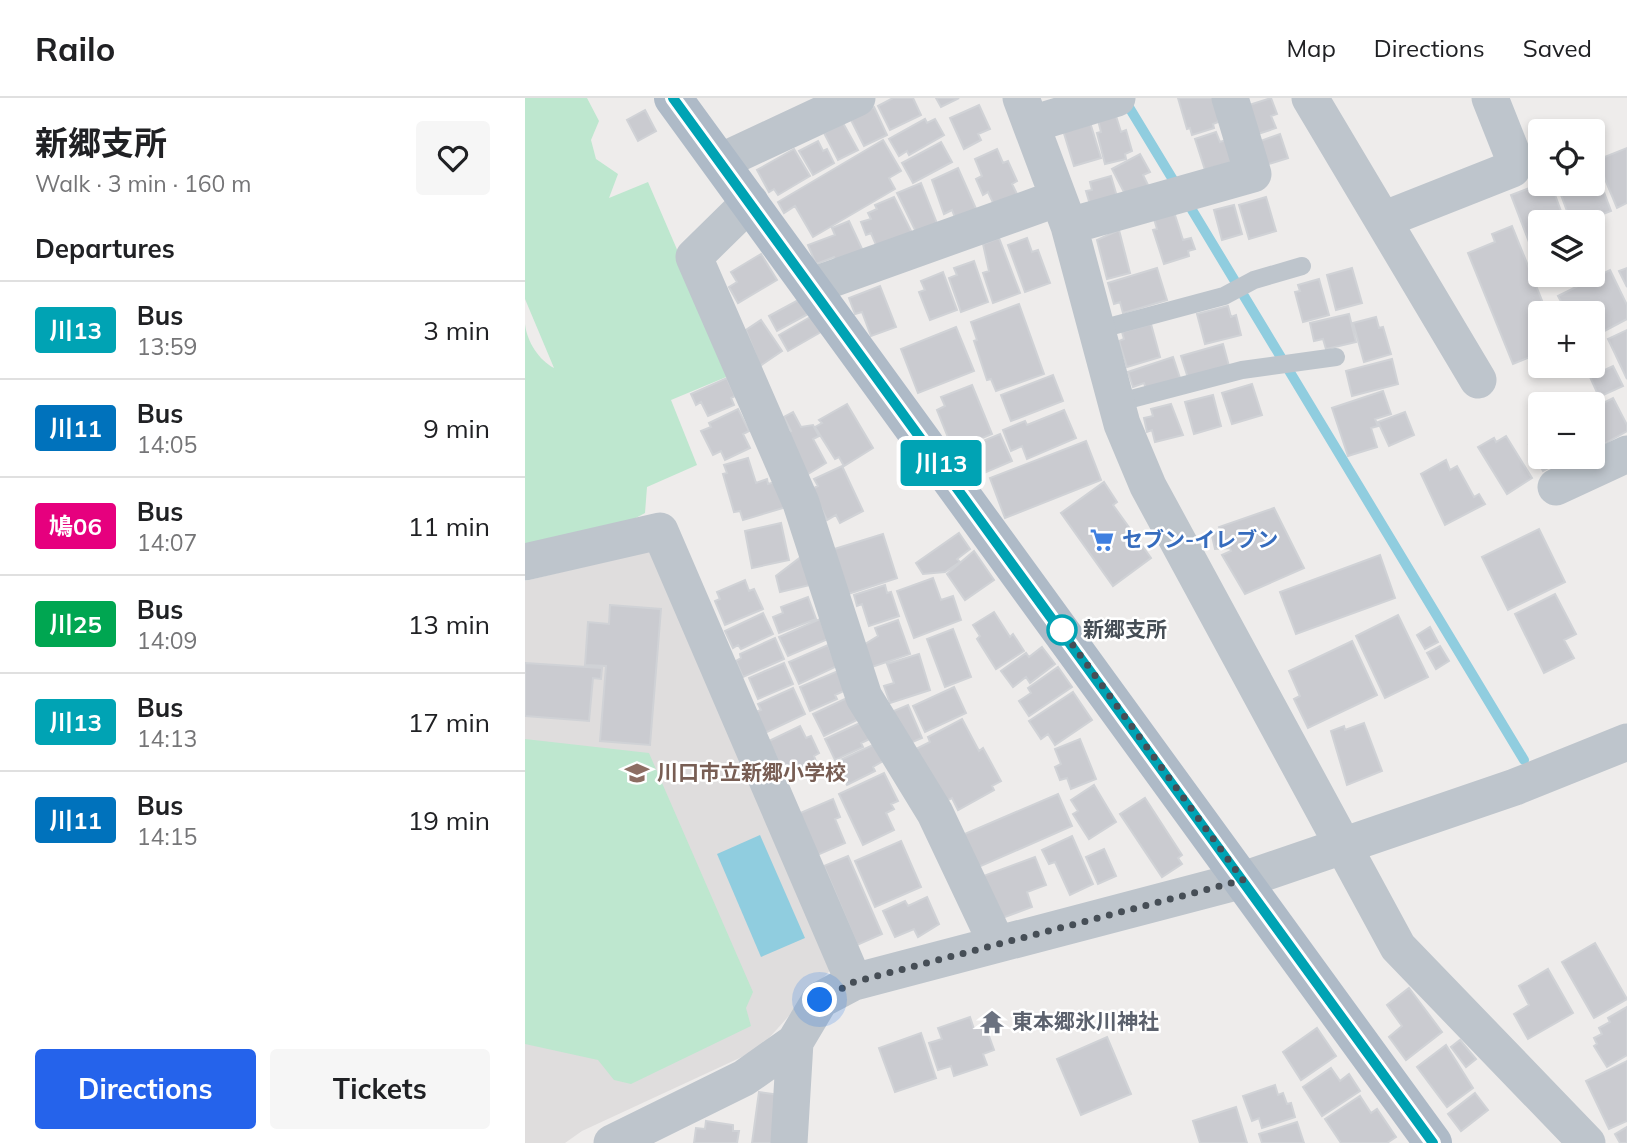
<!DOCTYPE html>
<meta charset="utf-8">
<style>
:root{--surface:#fff;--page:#f6f6f6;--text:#202124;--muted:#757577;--line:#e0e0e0;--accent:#2563eb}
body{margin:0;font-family:Mulish,"Noto Sans JP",sans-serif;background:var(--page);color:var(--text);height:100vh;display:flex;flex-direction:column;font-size:26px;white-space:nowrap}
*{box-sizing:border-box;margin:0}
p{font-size:23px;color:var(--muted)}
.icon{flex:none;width:38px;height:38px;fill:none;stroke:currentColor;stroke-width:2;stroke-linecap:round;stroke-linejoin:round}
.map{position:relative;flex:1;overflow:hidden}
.panel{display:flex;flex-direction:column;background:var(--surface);width:525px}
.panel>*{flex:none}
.badge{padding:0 14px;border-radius:5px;font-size:24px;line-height:46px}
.buttons{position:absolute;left:1003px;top:21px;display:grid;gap:14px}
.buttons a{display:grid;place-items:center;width:77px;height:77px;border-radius:7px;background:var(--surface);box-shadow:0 4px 10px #0003;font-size:35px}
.you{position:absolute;width:35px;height:35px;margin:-18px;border:5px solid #fff;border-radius:50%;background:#1a73e8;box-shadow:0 0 0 10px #1a73e833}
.map>.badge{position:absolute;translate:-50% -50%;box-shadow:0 0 0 4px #fff}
h2{padding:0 35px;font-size:26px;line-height:63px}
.round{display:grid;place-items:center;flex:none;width:74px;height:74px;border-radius:7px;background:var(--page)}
.overview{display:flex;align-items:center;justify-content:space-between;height:119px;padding:0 35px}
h1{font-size:33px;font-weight:700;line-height:52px}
.cta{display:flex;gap:14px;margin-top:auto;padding:14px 35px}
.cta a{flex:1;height:80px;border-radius:7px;background:var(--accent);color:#fff;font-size:28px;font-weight:700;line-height:80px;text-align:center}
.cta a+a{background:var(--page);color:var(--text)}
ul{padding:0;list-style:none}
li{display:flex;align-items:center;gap:21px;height:98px;padding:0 35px;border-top:2px solid var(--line)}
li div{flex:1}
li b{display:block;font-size:26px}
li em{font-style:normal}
li .badge{min-width:77px;font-weight:700;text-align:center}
header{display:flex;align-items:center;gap:42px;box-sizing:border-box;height:98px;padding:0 35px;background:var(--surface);border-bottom:2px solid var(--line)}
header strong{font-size:33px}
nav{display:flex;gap:38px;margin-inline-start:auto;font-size:24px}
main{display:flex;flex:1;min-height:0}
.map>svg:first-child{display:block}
</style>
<header>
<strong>Railo</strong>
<nav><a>Map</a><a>Directions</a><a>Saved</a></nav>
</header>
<main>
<section class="panel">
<div class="overview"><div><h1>新郷支所</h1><p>Walk · 3 min · 160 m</p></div><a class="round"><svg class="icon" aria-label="heart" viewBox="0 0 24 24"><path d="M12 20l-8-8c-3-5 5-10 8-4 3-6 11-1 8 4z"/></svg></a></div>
<h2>Departures</h2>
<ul>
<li><span class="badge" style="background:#00a3b4;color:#fff">川13</span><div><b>Bus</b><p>13:59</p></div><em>3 min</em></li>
<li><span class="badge" style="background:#0072bc;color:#fff">川11</span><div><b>Bus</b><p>14:05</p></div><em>9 min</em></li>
<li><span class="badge" style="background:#e6007e;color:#fff">鳩06</span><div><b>Bus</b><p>14:07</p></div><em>11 min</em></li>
<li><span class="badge" style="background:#00a651;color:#fff">川25</span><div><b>Bus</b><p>14:09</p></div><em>13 min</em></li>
<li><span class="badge" style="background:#00a3b4;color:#fff">川13</span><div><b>Bus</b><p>14:13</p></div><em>17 min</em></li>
<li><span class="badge" style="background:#0072bc;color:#fff">川11</span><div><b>Bus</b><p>14:15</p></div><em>19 min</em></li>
</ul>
<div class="cta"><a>Directions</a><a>Tickets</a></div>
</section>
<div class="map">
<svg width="1102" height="1045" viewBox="0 0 1102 1045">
<rect width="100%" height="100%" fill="#eeeceb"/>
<path fill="#dfdddd" d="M127,452L309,868L234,951L57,1033L40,1045H0V483Z"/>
<path fill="#bee7cf" d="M0,0H62L74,23L66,42L71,61L93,76L84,100L123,84L206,277L146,302L172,367L122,389L120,415L92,430L0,447V226C2,244 14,262 29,270L0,201Z
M0,641L124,655L228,894L221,910L226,928L106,986L89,982L73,962L0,946Z"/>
<path fill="#90cddf" d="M235,737L280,840L236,859L192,756Z"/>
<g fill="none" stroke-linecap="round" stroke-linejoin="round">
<path stroke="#90cddf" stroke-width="10" d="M599,1L653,90
M661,102L999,662"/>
</g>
<path fill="#cacbd0" stroke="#d0d2d6" stroke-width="2" d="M368,0H388L396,17L365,32L353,8Z
M411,0H434L416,9Z
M653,0H693V24L688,26L689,30L667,37L665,30L662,31Z
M746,0L752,16L746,18L751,30L727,38L718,9Z
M454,7L465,31L453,36L456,42L439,51L425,20Z
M349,9L362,37L339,48L325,20Z
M120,12L131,33L113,43L102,22Z
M591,18L596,34L601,32L607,53L600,56L601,61L580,66L572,35L576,34L573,22Z
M400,21L402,25L410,21L419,37L384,57L382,53L374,58L364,41Z
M564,21L576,60L549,68L537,29Z
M318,25L333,52L313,62L299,35Z
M691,34L695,44L704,41L711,63L680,72L670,41Z
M755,36L763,60L734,69L727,46Z
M358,42L376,73L364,80L370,91L288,139L270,108L259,115L253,104Z
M293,43L298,53L302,51L309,65L288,77L274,53Z
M416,44L427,64L388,85L377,65Z
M1102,50V105L1092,110L1072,62Z
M269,51L285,78L253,97L249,91L244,94L232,72Z
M472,51L478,65L483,63L492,83L487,86L493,98L470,109L463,94L458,97L451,81L457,78L450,61Z
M615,56L625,74L618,77L625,91L603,102L587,71Z
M1068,65L1086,113L1058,124H1046L1032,86H1068Z
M433,70L452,113L431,122L427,112L419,116L407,82Z
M586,78L595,109L568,117L561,93L567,92L565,84Z
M396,85L413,128L392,136L372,95Z
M1015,86H1026L1040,124H1015V154L1009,157L986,97Z
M369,99L390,141L351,147L346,135L341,137L336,124L346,121L343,115L352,111L350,107Z
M741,99L751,133L724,141L714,107Z
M709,107L717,136L697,142L689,112Z
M649,114L658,142L666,140L670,151L663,153L664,158L639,166L628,132L632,131L629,121Z
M324,123L338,153L311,164L309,159L291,166L283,147L310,137L307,130Z
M987,128L1022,215H1015V255L988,266L943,155L970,144L967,136Z
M594,132L605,175L582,181L572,142Z
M474,140L495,195L468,205L458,175L464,173L458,146Z
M502,140L507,154L513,152L525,185L500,194L483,147Z
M236,156L252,182L213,205L204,189L212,184L206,174Z
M449,163L463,204L436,214L424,180L432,177L429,170Z
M632,170L642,202L598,215L595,204L589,206L583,185Z
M827,170L837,205L811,212L802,177Z
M1102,170V189L1094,173Z
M1085,172L1102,207V221L1068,239V215H1042L1033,198Z
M418,174L432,212L405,222L394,194L400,192L396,183Z
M794,181L804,217L778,224L770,194L775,193L773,187Z
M355,188L371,229L346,238L337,214L330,216L324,200Z
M275,201L283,216L252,233L244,218Z
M494,206L519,276L471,293L466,281L462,282L449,243L452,242L446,224Z
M703,208L706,219L711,217L716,237L680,246L672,216Z
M824,216L831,244L801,251L798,241L789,243L785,225Z
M287,218L296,234L263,253L254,237Z
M851,219L854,230L858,229L866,256L839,264L828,225Z
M236,222L257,253L235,268L221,232Z
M626,226L635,259L602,269L594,243L599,241L597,234Z
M431,229L449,273L393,295L376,251Z
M1102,232V281L1083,241Z
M698,246L704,268L663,280L656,258Z
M648,259L655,280L621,291L619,285L608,289L603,274Z
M867,261L873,286L827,298L821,273Z
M1088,268L1098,288L1074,299L1065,279Z
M528,277L538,303L486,323L476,297Z
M202,280L210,298L206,300L209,307L183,318L176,304L171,307L166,296Z
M727,286L737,317L707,326L697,295Z
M447,287L467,336L436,349L433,344L426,347L412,312L420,308L416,299Z
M858,293L866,316L850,321L853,328L846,330L852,349L823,358L807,310Z
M688,297L696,328L669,336L660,304Z
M1088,300L1102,327V333L1068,352V310Z
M322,306L348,350L319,368L314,359L310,361L290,329L297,325L294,322Z
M646,306L658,337L630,344L627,332L622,334L619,320L628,318L626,311Z
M213,311L224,333L218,336L225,350L200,362L196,353L188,357L176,333L186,329L184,325Z
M539,312L551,340L502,361L497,348L486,353L478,332L500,323L502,327Z
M268,314L276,329L288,327L294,338L288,341L301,365L278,379L255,339L266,333L259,319Z
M880,314L889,337L864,348L853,324Z
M475,336L487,363L452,378L448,369L442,372L434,353Z
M981,338L1007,380L982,396L953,349L969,340L971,344Z
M1015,341V359H1044L1018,373L1004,347Z
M561,343L576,382L480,420L465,380Z
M223,360L231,385L242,381L243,386L261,381L268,407L218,422L215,413L209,414L198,376L202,375L199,367Z
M921,362L925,372L932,368L949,399L954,396L960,406L920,427L896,376Z
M317,368L338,413L315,425L311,417L302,422L287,391L293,388L289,381Z
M579,384L592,404L588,407L626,460L588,488L536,415Z
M749,410L779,470L720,496L697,457L706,453L705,450L690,451L687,438L695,432L694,429Z
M256,425L264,462L227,470L220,433Z
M1014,431L1040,484L983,512L957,459Z
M434,435L445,451L432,461L435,464L420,474L398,476L391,465Z
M358,436L372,480L317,498L303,453Z
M449,453L469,482L440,502L422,476Z
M281,455L289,486L255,494L251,478Z
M855,457L870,500L771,536L755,494Z
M408,480L416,502L428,498L436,522L389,540L372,493Z
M220,482L224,493L229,491L238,511L200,527L190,503L195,501L192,494Z
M360,487L362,495L366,494L374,518L344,528L337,506L332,508L329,497Z
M1030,496L1051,536L1039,542L1049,560L1019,575L990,516Z
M283,499L291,521L254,535L248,519L258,515L256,509Z
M85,507L136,511L125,647L75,643L81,568L60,567L63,524L84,526Z
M469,514L485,539L488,536L499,553L471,571L452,541L455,538L448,527Z
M238,515L248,536L216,551L213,547L208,550L200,533Z
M873,517L903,579L860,600L831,538Z
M295,521L303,541L263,558L254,539Z
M373,522L385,556L344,570L337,548L353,538L350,530Z
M905,529L913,544L900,551L892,537Z
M428,531L446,579L420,589L402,541Z
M250,540L259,561L218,579L211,563L216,560L215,556Z
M827,543L852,597L783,630L769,601L775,598L764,573Z
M303,547L312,568L274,586L264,564Z
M915,548L924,563L911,571L902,555Z
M517,549L530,566L505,585L501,579L488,589L476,573L501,555L504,559Z
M394,556L405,592L365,605L359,588L369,585L362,566Z
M0,565L77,570L76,581L68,580L64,623L0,618Z
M259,565L268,586L233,601L224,580Z
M533,569L547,589L504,618L494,603L506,595L503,590Z
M313,573L321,592L310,597L312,601L285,613L275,589Z
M429,589L441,615L400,634L388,608Z
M268,590L280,616L240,635L230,614L236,612L233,606Z
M548,594L567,622L530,647L523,636L516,641L504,623Z
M326,598L336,620L299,638L288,616Z
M383,607L397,640L378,648L364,615Z
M437,621L454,653L458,650L476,683L467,688L469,692L433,712L427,700L419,704L391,651L405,644L403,639Z
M339,623L347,640L336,645L338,649L310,662L300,641Z
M839,625L857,673L822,687L806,633L819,628L820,632Z
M275,628L281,640L286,638L294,655L289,658L291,663L267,673L258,664L254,665L244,643Z
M555,641L571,681L546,691L542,680L535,682L530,669L536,666L530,651Z
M350,646L358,663L348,669L350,673L322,687L311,664Z
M359,675L373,703L366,706L369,711L361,715L369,732L338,747L314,696Z
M569,687L591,724L564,741L548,716L553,713L546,702Z
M533,696L547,728L449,771L435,738Z
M620,700L657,757L653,760L657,766L637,779L595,716Z
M308,701L315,719L310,721L320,745L290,758L273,716Z
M547,738L568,786L545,797L530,764L524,766L517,752Z
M376,743L396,789L350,809L330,763Z
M579,751L591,778L573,786L561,759Z
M323,758L357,836L332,847L299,768Z
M510,759L521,787L502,794L507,809L469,823L453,780Z
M402,799L414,826L393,839L389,831L370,839L358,813L380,803L383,808Z
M1070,845L1102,901L1069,920L1037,864Z
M1023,871L1048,915L1003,941L989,916L1004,907L994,888Z
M884,890L917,934L881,962L864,939L877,928L862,907Z
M1102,909V957L1082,969L1069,948L1072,946L1069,940L1077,936L1074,930L1085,924L1083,920Z
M445,919L449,931L460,927L469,952L458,956L462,967L429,978L426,968L413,972L404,945L417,941L413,930Z
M792,930L811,958L776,982L758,954Z
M396,935L411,980L370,994L354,950Z
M582,939L606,996L556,1017L532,961Z
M935,942L951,961L941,969L926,949Z
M921,947L948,990L922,1009L892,969Z
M1102,963V1023L1084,1031L1061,983Z
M806,970L815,983L824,976L835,993L797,1018L778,989Z
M750,987L753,997L758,995L762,1006L766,1005L770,1019L737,1030L734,1020L727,1023L718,998Z
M234,994L256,997L249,1045H227Z
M950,995L963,1012L936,1033L923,1016Z
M835,998L846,1015L852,1011L871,1039L862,1045H816L800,1021Z
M711,1009L722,1045H675L668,1023Z
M181,1023L208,1027V1033H214L212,1045H169L171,1030L180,1031Z
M772,1024L779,1045H737L734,1036Z
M1102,1029V1045H1095L1090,1036Z"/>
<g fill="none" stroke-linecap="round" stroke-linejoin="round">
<path stroke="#bec5cc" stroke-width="18" d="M572,232L699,198L729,182L777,168
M591,305L717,272L811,259"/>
<path stroke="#bec5cc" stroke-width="37" d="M496,0L544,128L597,326L623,388L873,849L1062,1045
M785,0L953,282
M507,26L592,0
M195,64L332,0
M225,104L169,159L276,405L339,599L410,715L472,846
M858,122L987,71L990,63L965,0
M544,128L728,76L705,0
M287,188L533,100
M1031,389L1102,356
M0,464L135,433L329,884
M87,1045L219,980L270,944L295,902L329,884L718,782L990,689L1102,644
M264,1045L270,944"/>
<path stroke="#aebac7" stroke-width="38" d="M148,0L908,1045"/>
</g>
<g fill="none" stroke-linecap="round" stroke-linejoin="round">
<g stroke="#fff" stroke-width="16">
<path id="line" d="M148,0L908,1045"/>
</g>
<use href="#line" stroke="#00a3b4" stroke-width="10"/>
<path stroke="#464e56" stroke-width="7" stroke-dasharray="0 12.6" d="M295,902L329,884L718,782L537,532"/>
</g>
<defs>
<g id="supermarket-bare" transform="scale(1.89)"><path d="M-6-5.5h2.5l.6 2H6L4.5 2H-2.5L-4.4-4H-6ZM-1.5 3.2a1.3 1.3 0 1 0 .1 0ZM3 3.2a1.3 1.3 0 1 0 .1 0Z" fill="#3f7fe0" stroke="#fff" stroke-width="2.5" paint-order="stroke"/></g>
<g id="school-bare" transform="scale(1.89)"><path d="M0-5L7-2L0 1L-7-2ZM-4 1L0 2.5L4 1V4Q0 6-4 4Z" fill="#8d6e63" stroke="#fff" stroke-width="2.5" paint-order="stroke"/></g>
<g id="temple-bare" transform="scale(1.89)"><path d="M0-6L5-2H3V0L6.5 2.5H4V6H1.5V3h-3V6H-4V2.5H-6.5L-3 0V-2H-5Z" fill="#6b7280" stroke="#fff" stroke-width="2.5" paint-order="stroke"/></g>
</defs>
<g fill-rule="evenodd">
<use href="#supermarket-bare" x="577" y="442"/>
<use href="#school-bare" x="112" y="675"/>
<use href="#temple-bare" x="467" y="924"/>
</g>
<circle fill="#fff" stroke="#00a3b4" stroke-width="3.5" cx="537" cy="532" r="14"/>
<g text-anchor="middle" stroke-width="5" stroke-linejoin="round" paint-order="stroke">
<g font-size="21" font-weight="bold" fill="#366cbe" stroke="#fff" text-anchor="start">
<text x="597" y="449">セブン-イレブン</text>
</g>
<g font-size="21" font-weight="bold" fill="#464e56" stroke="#fff" text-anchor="start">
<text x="558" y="539">新郷支所</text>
</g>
<g font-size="21" font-weight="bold" fill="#785e54" stroke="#fff" text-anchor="start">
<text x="132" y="682">川口市立新郷小学校</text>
</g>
<g font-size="21" font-weight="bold" fill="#5b616d" stroke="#fff" text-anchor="start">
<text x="487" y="931">東本郷氷川神社</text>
</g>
</g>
</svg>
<div class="buttons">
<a><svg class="icon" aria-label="locate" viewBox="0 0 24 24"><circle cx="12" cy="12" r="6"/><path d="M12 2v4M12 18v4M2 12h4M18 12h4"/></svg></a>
<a><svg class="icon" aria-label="layers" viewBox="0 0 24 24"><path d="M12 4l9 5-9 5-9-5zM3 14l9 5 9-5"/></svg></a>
<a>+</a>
<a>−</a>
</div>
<div class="you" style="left:295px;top:902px"></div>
<b class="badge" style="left:416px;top:365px;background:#00a3b4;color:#fff">川13</b>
</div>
</main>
